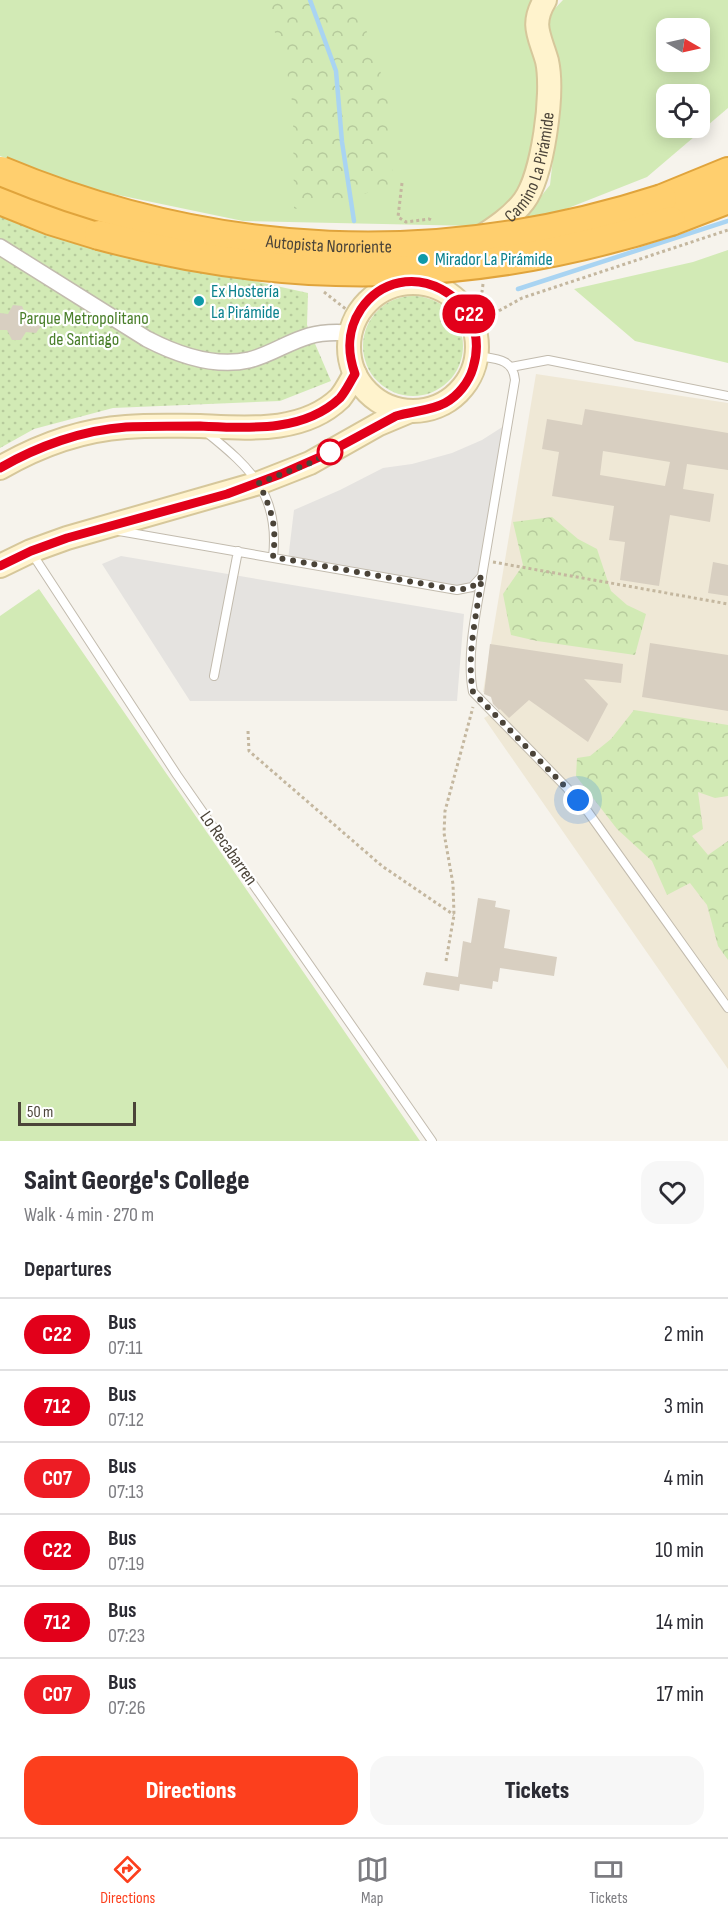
<!DOCTYPE html>
<meta charset="utf-8">
<style>
:root{--surface:#fff;--page:#f7f7f7;--text:#2b2b33;--muted:#7c7c81;--line:#e1e1e2;--accent:#fc3f1d}
body{margin:0;font-family:"Sofia Sans Condensed",sans-serif;background:var(--page);color:var(--text);height:100vh;display:flex;flex-direction:column;font-size:22px;white-space:nowrap}
*{box-sizing:border-box;margin:0}
p{font-size:20px;color:var(--muted)}
.icon{flex:none;width:33px;height:33px;fill:none;stroke:currentColor;stroke-width:2;stroke-linecap:round;stroke-linejoin:round}
.map{position:relative;height:1141px;overflow:hidden}
.panel{display:flex;flex-direction:column;background:var(--surface);flex:1}
.panel>*{flex:none}
.badge{padding:0 12px;border-radius:20px;font-size:21px;line-height:39px}
.needle{width:39px;rotate:99deg}
.buttons{position:absolute;left:656px;top:18px;display:grid;gap:12px}
.buttons a{display:grid;place-items:center;width:54px;height:54px;border-radius:12px;background:var(--surface);box-shadow:0 3px 15px #0003;font-size:30px}
.scale{position:absolute;left:18px;bottom:15px;width:118px;box-sizing:border-box;padding-left:6px;border:3px solid #4b4439;border-top:0;font-size:16px;line-height:21px;white-space:nowrap;color:#4b4439;-webkit-text-stroke:4px #fff;paint-order:stroke}
.you{position:absolute;width:30px;height:30px;margin:-15px;border:4px solid #fff;border-radius:50%;background:#1a73e8;box-shadow:0 0 0 9px #1a73e833}
.map>.badge{position:absolute;translate:-50% -50%;box-shadow:0 0 0 3px #fff}
h2{padding:0 24px;font-size:22px;line-height:54px}
.round{display:grid;place-items:center;flex:none;width:63px;height:63px;border-radius:18px;background:var(--page)}
.summary{display:flex;align-items:center;justify-content:space-between;height:102px;padding:0 24px}
h1{font-size:28px;font-weight:800;line-height:45px}
.action{display:flex;gap:12px;margin-top:auto;padding:12px 24px}
.action a{flex:1;height:69px;border-radius:18px;background:var(--accent);color:#fff;font-size:24px;font-weight:800;line-height:69px;text-align:center}
.action a+a{background:var(--page);color:var(--text)}
ul{padding:0;list-style:none}
li{display:flex;align-items:center;gap:18px;height:72px;padding:0 24px;border-top:2px solid var(--line)}
li div{flex:1}
li b{display:block;font-size:22px}
li em{font-style:normal}
li .badge{min-width:66px;font-weight:700;text-align:center}
.dock{display:flex;justify-content:space-around;align-items:center;height:84px;border-top:2px solid var(--line);background:var(--surface);font-size:16px;color:var(--muted)}
.dock a{display:grid;justify-items:center;gap:3px}
.dock .on{color:var(--accent)}
.map>svg:first-child{display:block}
</style>
<div class="map">
<svg width="728" height="1141" viewBox="0 0 728 1141">
<defs>
<pattern id="forest-crowns" width="20" height="18" patternUnits="userSpaceOnUse" patternTransform="scale(1.5)"><rect width="20" height="18" fill="#d2eab5"/><path d="M2 6a3 3 0 1 1 6 0M12 15a3 3 0 1 1 6 0" fill="none" stroke="#b6ca9c"/></pattern>
<pattern id="park-dots" width="8" height="8" patternUnits="userSpaceOnUse" patternTransform="scale(1.5)"><rect width="8" height="8" fill="#d2eab5"/><path d="M2 2h.1M6 6h.1" fill="none" stroke="#b6ca9c" stroke-width="1.8" stroke-linecap="round"/></pattern>
</defs>
<rect width="100%" height="100%" fill="#f6f3ec"/>
<path fill="#efe8d6" d="M536,374L728,403V1069L484,718L521,696L483,692Z"/>
<path fill="#d2eab5" fill-rule="evenodd" d="M0,0H535L527,35L537,59L538,107L527,167L519,196L476,226L243,221L99,191L0,156Z
M563,0H728V108L647,177L515,229L550,185L558,114L542,22ZM666,28H699V62H666ZM666,94H699V128H666Z
M728,250V363L635,341L574,289L693,262Z
M39,589L420,1141H0V616Z"/>
<path fill="url(#forest-crowns)" d="M265,0H356L388,94L393,185L334,203L294,209L293,107L287,72Z
M552,517L578,539L597,549L611,591L627,605L646,614L635,655L537,641L511,635L503,594L523,565L513,522Z
M634,710L728,725V796L715,798L698,792L703,829L692,836L708,855L728,841V960L718,946L707,905L690,883L667,895L652,861L617,829L576,776L577,758L590,756L611,739Z"/>
<path fill="url(#park-dots)" d="M0,215L48,235L308,293L307,325L331,381L280,401L113,408L34,429L0,448Z
M363 346a50 50 0 1 1 100 0a50 50 0 1 1-100 0Z"/>
<path fill="#e5e3e0" d="M507,424L479,594L288,560L294,510L340,490L383,468L412,464L452,453L482,440Z
M121,556L464,614L457,701H190L102,564Z"/>
<g fill="none" stroke-linecap="round" stroke-linejoin="round">
<path stroke="#a9d4f2" stroke-width="4.5" d="M310,0L336,71L342,142L354,221
M518,289L728,221"/>
</g>
<path fill="#d8cfc1" fill-rule="evenodd" d="M13,305L22,306L26,316H37L41,326L36,333L26,332L21,340H12L7,330H0V313L8,314Z
M585,409L728,433V470L687,464L683,489L714,494L710,522L670,515L659,586L620,580L625,542L609,540L614,506L552,496L559,452L542,449L547,419L582,425ZM603,451L670,462L665,486L600,475Z
M713,562L728,565V596L708,593Z
M650,643L728,655V711L642,697Z
M490,644L623,664L621,683L584,679L608,704L588,742L529,700L509,718L500,709L499,710L493,704L491,697L484,694Z
M478,898L496,901L495,907L510,910L504,948L557,957L554,976L500,968L498,982L493,981L492,989L460,984L459,991L423,985L426,972L458,977L463,941L471,943Z"/>
<g fill="none" stroke-linecap="round" stroke-linejoin="round">
<g stroke="#c2bbae" stroke-width="10">
<path id="lane" d="M511,367L548,360L728,396
M206,432C251,468 280,495 273,557
M119,531L457,590L472,587L482,576L515,380C513,358 495,359 477,356
M31,552L177,775L432,1141
M482,577C476,612 466,657 473,692L567,788L588,812L728,1008
M214,676L238,551"/>
</g>
<g stroke="#c2bbae" stroke-width="18">
<path id="street" d="M0,247L147,339C178,355 214,368 249,360C270,355 288,342 309,336C322,332 336,332 350,333"/>
</g>
<g stroke="#d6c79b" stroke-width="26">
<g id="secondary">
<path id="s1" d="M478,239C495,228 512,217 524,201C543,175 554,93 547,61C540,36 530,25 545,0"/>
<circle cx="413" cy="347" r="64"/>
<path d="M0,468C38,446 82,430 126,427C151,425 175,426 200,426C246,428 303,434 340,398C346,391 350,382 355,374"/>
<path d="M0,566L31,551L67,538L259,483L310,463L379,424L410,411"/>
</g>
</g>
<g stroke="#e0a43c" stroke-width="32">
<path id="highway" d="M662,199L728,172
M0,200L50,220L99,235
M671,221L728,199"/>
</g>
<path stroke="#c4b79f" stroke-width="3" stroke-dasharray="3 3" stroke-linecap="butt" d="M402,183L398,217L406,222L429,219L433,221
M483,284L482,292L495,313
M324,292L356,317
M476,330L495,313L522,298L728,230
M493,562L728,604
M248,731L249,751L382,866L454,915
M446,961L454,915L453,884L444,833L445,811L473,707"/>
<use href="#lane" stroke="#fff" stroke-width="8"/>
<use href="#street" stroke="#fff" stroke-width="15"/>
<use href="#secondary" stroke="#fff3cd" stroke-width="22"/>
<use href="#highway" stroke="#ffcf6e" stroke-width="28"/>
<g stroke="#e0a43c" stroke-width="32" stroke-linecap="butt">
<g id="highway-bridge">
<path id="s2" d="M1,171C216,261 440,271 662,199"/>
<path d="M99,235C294,288 478,283 671,221"/>
</g>
</g>
<use href="#highway-bridge" stroke="#ffcf6e" stroke-width="28"/>
</g>
<g fill="none" stroke-linecap="round" stroke-linejoin="round">
<g stroke="#fff" stroke-width="14">
<path id="line" d="M0,468C38,446 83,430 126,427C151,426 175,426 200,426C247,428 303,433 340,398C346,391 350,382 355,374C347,351 347,330 361,309C403,249 495,296 473,368C469,382 458,396 445,403C430,411 412,411 396,416L322,456L281,474L227,494L67,538L31,551L0,566"/>
</g>
<use href="#line" stroke="#e2001a" stroke-width="9"/>
<path stroke="#4b4439" stroke-width="6" stroke-dasharray="0 10.8" d="M330,452L334,450L310,463L259,483C272,512 277,525 273,557L458,590L472,587L482,576C477,612 466,657 473,692L578,800"/>
</g>
<g fill="#0f9aa8" stroke="#fff" stroke-width="2">
<circle cx="423" cy="259" r="6"/>
<circle cx="199" cy="301" r="6"/>
</g>
<circle fill="#fff" stroke="#e2001a" stroke-width="3" cx="330" cy="452" r="12"/>
<g text-anchor="middle" stroke-width="4.5" stroke-linejoin="round" paint-order="stroke">
<g font-size="18" fill="#4b4439" stroke="#fff">
<text dy="6" stroke="none"><textPath href="#s1" startOffset="94">Camino La Pirámide</textPath></text>
<text dy="6" stroke="none"><textPath href="#s2" startOffset="338">Autopista Nororiente</textPath></text>
<text transform="translate(229 848) rotate(55)" y="6">Lo Recabarren</text>
</g>
<g font-size="18" fill="#0d838f" stroke="#fff" text-anchor="start">
<text x="435" y="265">Mirador La Pirámide</text>
<text x="211" y="297">Ex Hostería<tspan x="211" dy="21">La Pirámide</tspan></text>
</g>
<g font-size="18" fill="#4a7f2a" stroke="#fff">
<text x="84" y="324">Parque Metropolitano<tspan x="84" dy="21">de Santiago</tspan></text>
</g>
</g>
</svg>
<div class="buttons">
<a><svg class="needle" viewBox="-14 -14 28 28"><path d="M0-13l5 13h-10z" fill="#e53935"/><path d="M0 13l5-13h-10z" fill="#7c7c81"/></svg></a>
<a><svg class="icon" aria-label="locate" viewBox="0 0 24 24"><circle cx="12" cy="12" r="6"/><path d="M12 2v4M12 18v4M2 12h4M18 12h4"/></svg></a>
</div>
<div class="scale">50 m</div>
<div class="you" style="left:578px;top:800px"></div>
<b class="badge" style="left:469px;top:314px;background:#e2001a;color:#fff">C22</b>
</div>
<section class="panel">
<div class="summary"><div><h1>Saint George's College</h1><p>Walk · 4 min · 270 m</p></div><a class="round"><svg class="icon" aria-label="heart" viewBox="0 0 24 24"><path d="M12 20l-8-8c-3-5 5-10 8-4 3-6 11-1 8 4z"/></svg></a></div>
<h2>Departures</h2>
<ul>
<li><span class="badge" style="background:#e2001a;color:#fff">C22</span><div><b>Bus</b><p>07:11</p></div><em>2 min</em></li>
<li><span class="badge" style="background:#e2001a;color:#fff">712</span><div><b>Bus</b><p>07:12</p></div><em>3 min</em></li>
<li><span class="badge" style="background:#ed1c24;color:#fff">C07</span><div><b>Bus</b><p>07:13</p></div><em>4 min</em></li>
<li><span class="badge" style="background:#e2001a;color:#fff">C22</span><div><b>Bus</b><p>07:19</p></div><em>10 min</em></li>
<li><span class="badge" style="background:#e2001a;color:#fff">712</span><div><b>Bus</b><p>07:23</p></div><em>14 min</em></li>
<li><span class="badge" style="background:#ed1c24;color:#fff">C07</span><div><b>Bus</b><p>07:26</p></div><em>17 min</em></li>
</ul>
<div class="action"><a>Directions</a><a>Tickets</a></div>
</section>
<nav class="dock">
<a class="on"><svg class="icon" aria-label="directions" viewBox="0 0 24 24"><path d="M12 3l9 9-9 9-9-9zM9 14v-3h6M13 9l2 2-2 2"/></svg>Directions</a>
<a><svg class="icon" aria-label="map" viewBox="0 0 24 24"><path d="M3 6l6-2 6 2 6-2v14l-6 2-6-2-6 2zM9 4v14M15 6v14"/></svg>Map</a>
<a><svg class="icon" aria-label="tickets" viewBox="0 0 24 24"><path d="M3 7h18v10H3zM15 7v10"/></svg>Tickets</a>
</nav>
